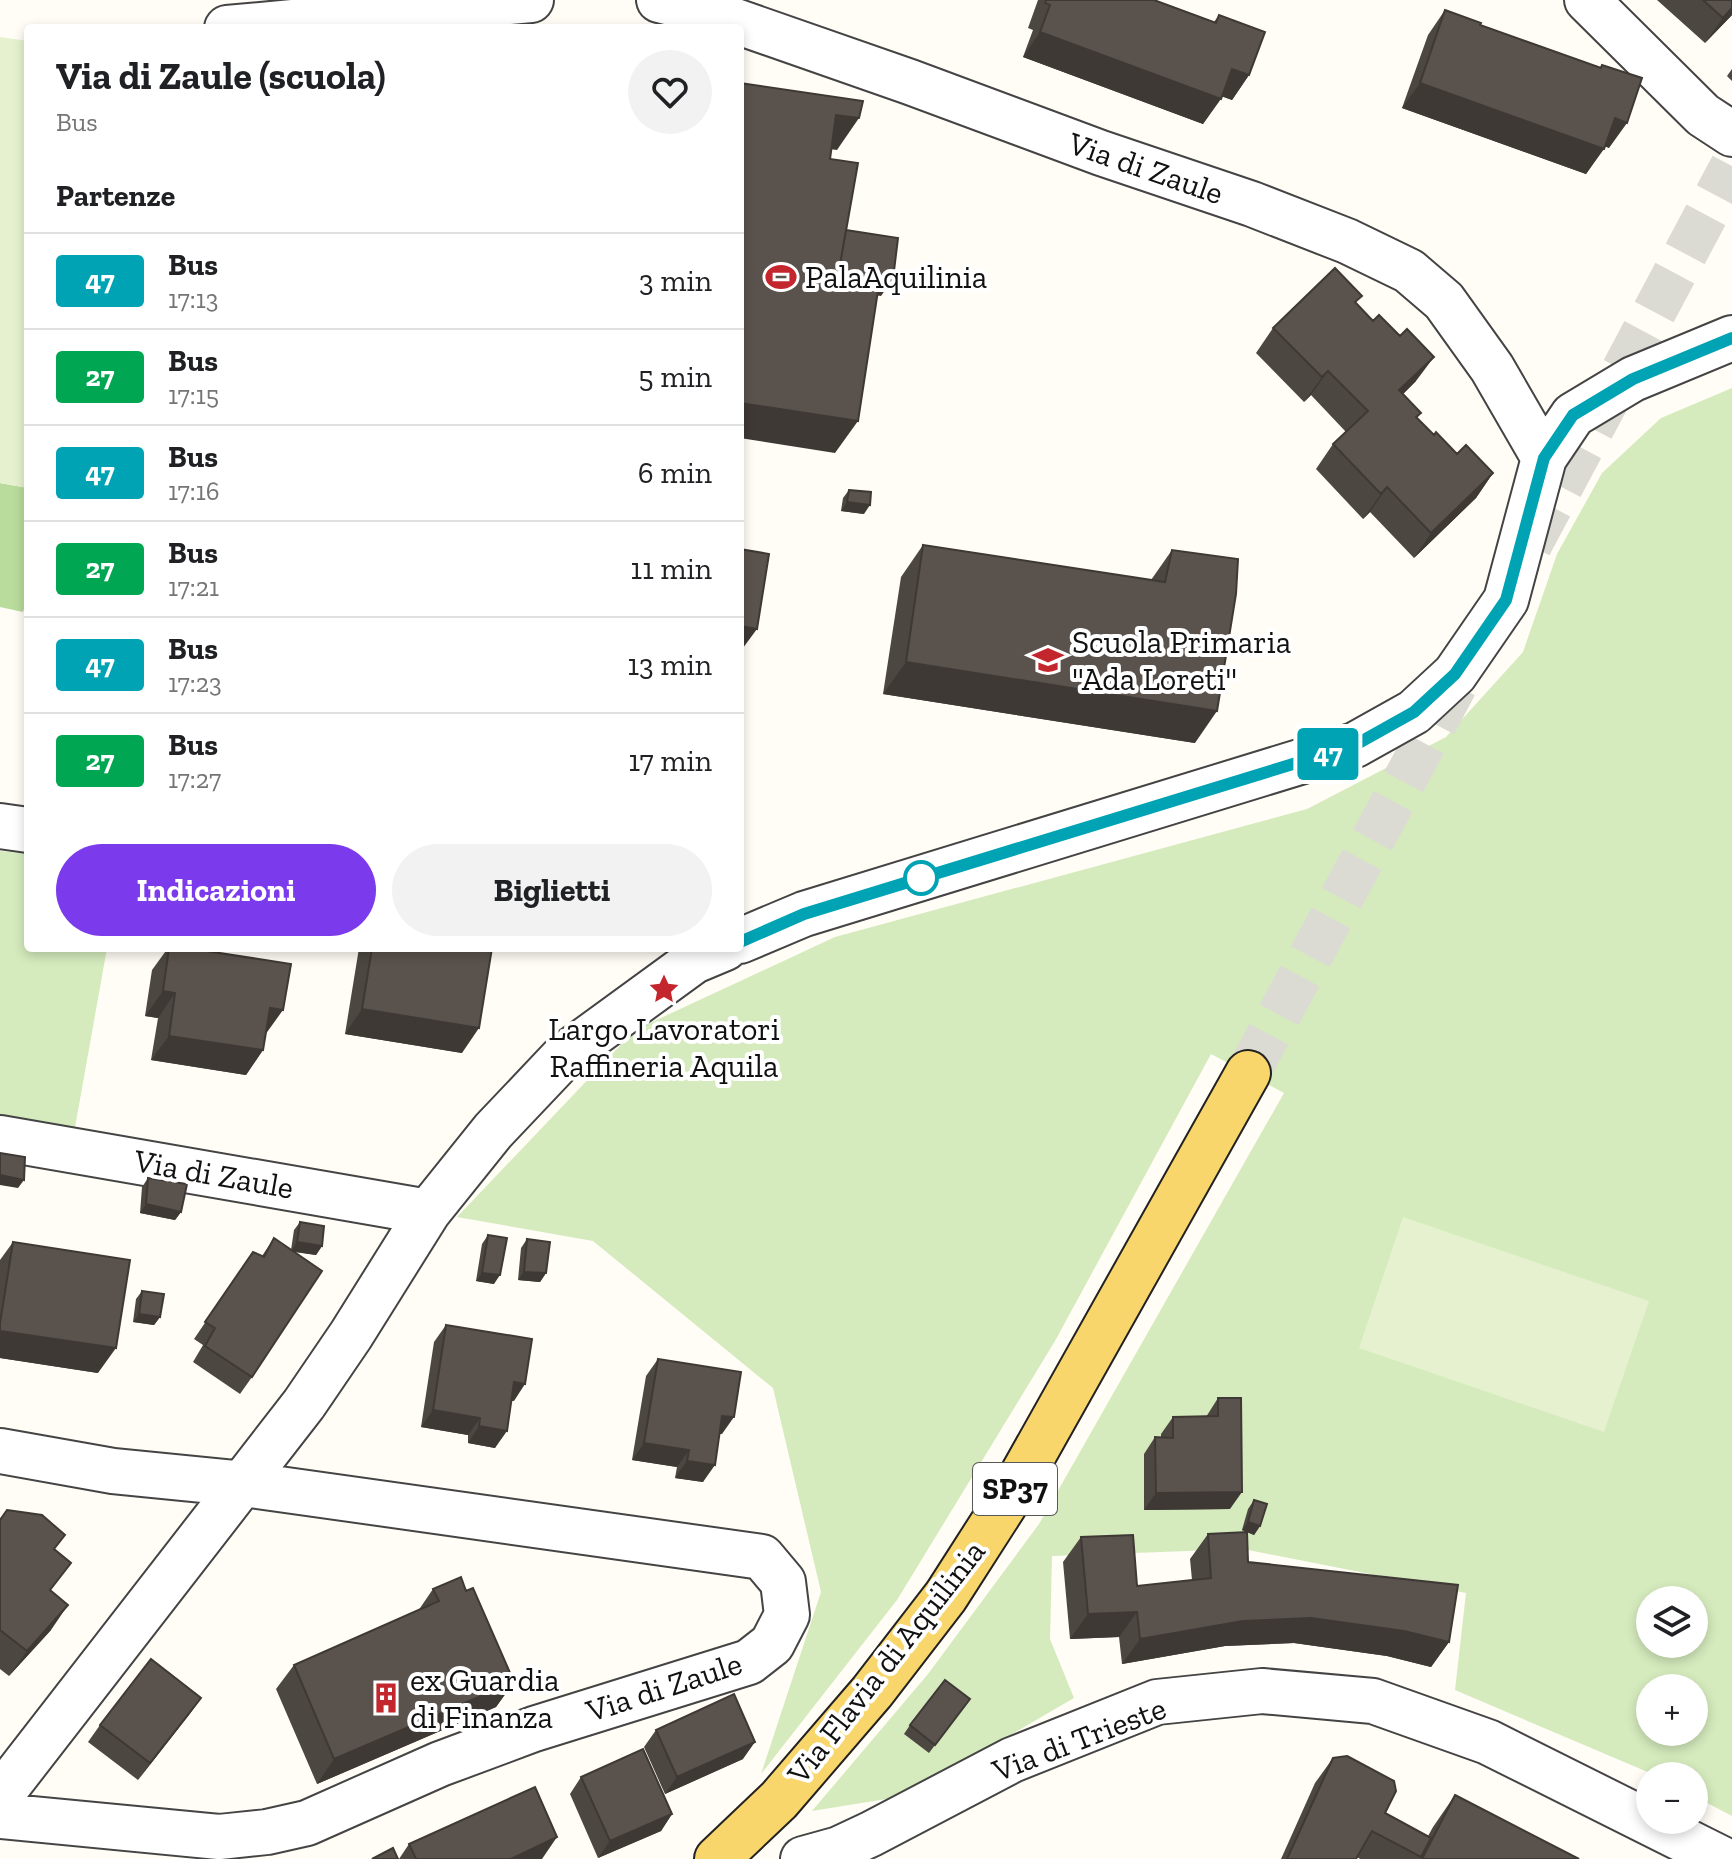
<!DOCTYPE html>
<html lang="it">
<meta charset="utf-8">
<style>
:root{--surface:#fff;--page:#f2f2f2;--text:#202124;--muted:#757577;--line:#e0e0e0;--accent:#7c3aed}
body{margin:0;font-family:"Zilla Slab",serif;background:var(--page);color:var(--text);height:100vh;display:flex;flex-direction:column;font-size:30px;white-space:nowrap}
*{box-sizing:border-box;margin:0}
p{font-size:26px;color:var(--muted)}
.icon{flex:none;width:44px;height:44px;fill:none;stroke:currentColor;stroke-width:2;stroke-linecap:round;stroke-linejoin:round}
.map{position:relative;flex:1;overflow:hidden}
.panel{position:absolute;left:24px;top:24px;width:720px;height:928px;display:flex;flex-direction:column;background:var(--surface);border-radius:8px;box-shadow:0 4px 12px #0003}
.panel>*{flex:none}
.badge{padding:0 16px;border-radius:6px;font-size:28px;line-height:52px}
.fabs{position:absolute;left:1636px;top:1586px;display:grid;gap:16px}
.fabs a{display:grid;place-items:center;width:72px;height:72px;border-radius:50%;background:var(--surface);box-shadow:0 4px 12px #0003;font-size:40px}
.map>.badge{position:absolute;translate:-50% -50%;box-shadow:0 0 0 4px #fff}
h2{padding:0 32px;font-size:30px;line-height:72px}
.round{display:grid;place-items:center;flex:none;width:84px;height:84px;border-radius:42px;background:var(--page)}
.headline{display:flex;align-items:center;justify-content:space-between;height:136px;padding:0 32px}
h1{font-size:38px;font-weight:700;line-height:60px}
.primary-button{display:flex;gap:16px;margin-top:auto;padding:16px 32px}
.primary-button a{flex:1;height:92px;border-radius:48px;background:var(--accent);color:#fff;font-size:32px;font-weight:700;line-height:92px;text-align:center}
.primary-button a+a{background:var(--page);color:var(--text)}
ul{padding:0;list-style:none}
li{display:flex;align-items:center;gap:24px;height:96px;padding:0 32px;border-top:2px solid var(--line)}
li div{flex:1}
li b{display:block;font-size:30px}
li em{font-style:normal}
li .badge{min-width:88px;font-weight:700;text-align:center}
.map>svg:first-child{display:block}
</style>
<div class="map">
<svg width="1732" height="1859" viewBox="0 0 1732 1859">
<rect width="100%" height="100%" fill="#fffdf5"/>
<path fill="#d5ebbd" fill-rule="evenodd" d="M1732,388V1816L1694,1796V1776H1657L1455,1690L1466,1593L1243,1549L1052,1556L1050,1639L1074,1698L905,1796L812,1811L928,1674L1039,1524L1284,1093L1211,1054L1055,1341L897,1600L761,1774L821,1592L773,1388L593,1241L457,1217L635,1030L835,937L1307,809L1446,737L1523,652L1557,554L1602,473L1661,418ZM1650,1600H1694V1644H1650ZM1650,1688H1694V1732H1650Z
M0,851L28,854V948H107L74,1133L0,1120Z"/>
<path fill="#b9dc9c" d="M0,483L28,488V597L23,612L0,607Z"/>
<path fill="#e6f2cf" d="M0,37L28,41V488L0,483Z
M1403,1217L1649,1301L1604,1432L1359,1348Z"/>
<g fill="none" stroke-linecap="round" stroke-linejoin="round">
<path stroke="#dbdad3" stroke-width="44" stroke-dasharray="44 22" stroke-linecap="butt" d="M1530,545L1732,166
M1248,1073L1464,669"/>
<g stroke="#444" stroke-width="48">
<path id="minor" d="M659,0L721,16L910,82L1101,153L1252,204L1347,241L1409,271L1444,301L1492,368L1544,458
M1587,0L1703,115L1732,134
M227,28L531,0
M0,826L28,830
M740,941L804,914L1355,745L1414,712L1455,674L1506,600L1544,458L1573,415L1633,379L1732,338
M0,1138L428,1212
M0,1451L113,1471L244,1484L762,1557L783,1582L787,1615L772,1644L749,1662L534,1729L440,1764L307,1823L267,1832L219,1837L0,1816
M0,1796L304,1404L351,1335L428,1212L493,1131L565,1055L694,961L725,948"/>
</g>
<g stroke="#444" stroke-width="48">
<path id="tertiary" d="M803,1859L839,1849L871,1834L1012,1760L1157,1702L1262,1691L1373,1701L1488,1742L1722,1859"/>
</g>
<g stroke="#222" stroke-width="48">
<path id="primary" d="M717,1859L779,1800L872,1692L946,1596L1012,1493L1248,1073"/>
</g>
<use href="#minor" stroke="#fff" stroke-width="44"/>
<use href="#tertiary" stroke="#fff" stroke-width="44"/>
<use href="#primary" stroke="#f9d66b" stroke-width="44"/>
</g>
<path fill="#4d4742" d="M1038,0H1154L1214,22L1219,15L1249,75L1232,100L1222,96L1203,124L1023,57L1033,30L1028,28Z
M1657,0H1732V15L1705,43Z
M1445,10L1480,25L1600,68L1602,65L1609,148L1605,146L1586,174L1402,108L1428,35Z
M1732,69V81L1727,76Z
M1356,303L1416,381L1403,394L1421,413L1417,418L1434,435L1457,454L1493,473L1476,498L1414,558L1370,512L1363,519L1316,469L1333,444L1346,432L1311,395L1304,402L1256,353L1273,328Z
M849,490L864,514L841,511L843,498Z
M923,545L1151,580L1172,550L1195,743L883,694L901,577Z
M168,948H187L266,1034L263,1050L246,1075L151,1060L158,1018L145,1016L152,970Z
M359,948H492L462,1053L345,1034Z
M148,1178L181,1212L175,1220L140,1213L142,1187Z
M300,1222L322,1246L316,1255L294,1252L252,1377L240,1394L193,1362L203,1345L194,1339L253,1252L262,1256L274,1238L291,1250L294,1230Z
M488,1235L494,1284L476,1281L482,1244Z
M527,1239L546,1273L540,1282L518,1280L521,1248Z
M13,1242L98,1373L0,1358V1260Z
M142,1291L160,1317L154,1325L133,1322L136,1299Z
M446,1325L514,1401H511L495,1448L468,1443V1435L421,1427L434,1342Z
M658,1359L722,1434H720L703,1482L675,1478L677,1467L632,1460L646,1376Z
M1218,1398L1230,1509L1144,1510V1454L1155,1437L1161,1438V1434L1173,1417H1206Z
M1254,1500L1260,1526L1254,1535L1247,1532L1248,1562L1449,1642L1431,1667L1387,1656L1294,1643L1225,1646L1122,1664L1119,1637L1070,1639L1063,1562L1081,1537L1137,1586L1192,1580L1190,1559L1208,1534L1246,1532L1242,1530L1248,1509Z
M0,1520L54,1550L51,1591V1630L9,1676L0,1669Z
M433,1589L466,1591L514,1682L496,1707L317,1784L276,1689L294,1665L418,1611Z
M201,1698L138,1780L88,1742L100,1725Z
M970,1699L929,1753L904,1734L910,1725Z
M656,1730L743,1759L665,1794L644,1747Z
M1333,1758L1385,1813L1428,1836L1433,1827L1455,1795L1579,1859H1360L1357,1857L1356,1859H1281L1315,1783Z
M581,1777L672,1814L661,1831L598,1858L570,1794Z
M409,1844L542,1859H399Z"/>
<path fill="#3f3936" d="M1732,8V15L1705,43L1723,18Z
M1040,32L1221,99L1203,124L1023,57Z
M1232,69L1249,75L1232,100L1215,94Z
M1420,83L1604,149L1586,174L1402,108Z
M836,115L859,118L837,150L814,147Z
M1615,118L1627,123L1609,148L1597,143Z
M872,276L893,279L881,296L860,293Z
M1434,357L1416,381L1382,415L1399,390Z
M1328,371L1311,395L1304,402L1322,377Z
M740,403L858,421L835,453L740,438Z
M1493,473L1476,498L1414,558L1431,533Z
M1387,487L1370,512L1363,519L1381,494Z
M847,502L870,505L864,514L841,511Z
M740,626L757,629L740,652Z
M906,662L1217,711L1195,743L883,694Z
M163,991L175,993L158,1018L145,1016Z
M270,1008L283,1010L265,1035Z
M362,1009L479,1028L462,1053L345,1034Z
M169,1036L263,1050L246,1075L151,1060Z
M0,1175L24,1180L18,1188L0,1185Z
M146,1204L181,1212L175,1220L140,1213Z
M297,1242L322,1246L316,1255L291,1251Z
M524,1272L546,1273L540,1282L518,1280Z
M482,1273L500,1275L494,1284L476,1281Z
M139,1314L160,1317L154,1325L133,1322Z
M0,1331L116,1348L98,1373L0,1358Z
M514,1382L525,1384L514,1401L502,1399Z
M433,1410L480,1418L468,1435L421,1427Z
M722,1416L734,1417L722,1434L711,1433Z
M479,1426L507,1431L495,1448L468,1443Z
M644,1443L689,1450L677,1467L632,1460Z
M687,1461L715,1465L703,1482L675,1478Z
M1242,1492L1230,1509L1144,1510L1156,1493Z
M1248,1522L1260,1526L1254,1535L1242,1530Z
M68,1605L51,1630L9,1676L27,1651Z
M1137,1612L1119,1637L1070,1639L1088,1614Z
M1311,1618L1404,1631L1449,1642L1431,1667L1387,1656L1294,1643L1225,1646L1122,1664L1140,1639L1243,1621Z
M514,1682L496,1707L317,1784L334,1759Z
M201,1698L189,1715L138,1780L150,1763Z
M755,1742L743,1759L665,1794L677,1777Z
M672,1814L661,1831L598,1858L610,1841Z
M557,1837L542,1859H510Z"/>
<path fill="#5a524d" stroke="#3f3936" stroke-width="2" d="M1046,0H1154L1216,23L1219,15L1265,32L1249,75L1232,69L1221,99L1040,32L1050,5L1045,3Z
M1703,0H1732V8L1723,18Z
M1445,10L1481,23L1480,25L1601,68L1602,65L1642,78L1627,123L1615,118L1604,149L1420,83Z
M740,83L863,101L859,118L836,115L830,159L858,163L838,276L879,284L858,421L740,403Z
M846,230L898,238L893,279L872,276L871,283L838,276Z
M1335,268L1362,296L1355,302L1373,321L1379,315L1400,336L1407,329L1434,357L1399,390L1421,413L1416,417L1434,435L1436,432L1457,454L1466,445L1493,473L1431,533L1387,487L1381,494L1333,444L1368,411L1328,371L1322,377L1273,328Z
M849,490L871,492L870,505L847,502Z
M923,545L1165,582L1172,550L1238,559L1236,594L1217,711L906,662Z
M740,549L769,554L757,629L740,626Z
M169,948H187L291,964L283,1010L270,1008L263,1050L169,1036L175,993L163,991Z
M372,948H492L479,1028L362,1009Z
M0,1153L25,1157L24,1180L0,1175Z
M148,1178L187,1184L181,1212L146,1204Z
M300,1222L324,1226L322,1246L297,1242Z
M488,1235L507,1238L500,1275L482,1273Z
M274,1238L322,1271L252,1377L205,1346L215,1328L205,1322L253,1252L264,1257Z
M527,1239L550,1242L546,1273L524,1272Z
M13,1242L130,1260L116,1348L0,1331V1323Z
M142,1291L164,1294L160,1317L139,1314Z
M446,1325L532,1339L525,1384L514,1382L507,1431L479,1426L480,1418L433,1410Z
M658,1359L741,1372L734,1417L722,1416L715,1465L687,1461L689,1450L644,1443Z
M1218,1398H1241L1242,1492L1156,1493L1155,1437L1173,1438V1417L1218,1416Z
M1254,1500L1267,1504L1260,1526L1248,1522Z
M7,1510L42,1515L65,1535L54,1549L71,1563L50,1590L68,1605L27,1651L0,1630V1520Z
M1247,1532L1248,1562L1458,1585L1449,1642L1404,1631L1311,1618L1243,1621L1140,1639L1137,1612L1088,1614L1081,1537L1133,1535L1137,1586L1211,1578L1208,1534Z
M461,1577L466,1591L473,1588L514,1682L334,1759L294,1665L439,1601L433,1589Z
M151,1659L201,1698L150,1763L100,1725Z
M945,1680L970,1699L935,1745L910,1725Z
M734,1694L755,1742L677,1777L656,1730Z
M643,1749L672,1814L610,1841L581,1777Z
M1347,1756L1394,1781L1396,1791L1385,1813L1431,1838L1421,1857L1372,1831L1356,1859H1287L1333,1758Z
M535,1787L557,1837L511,1859H416L409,1844Z
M1455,1795L1579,1859H1422Z
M393,1848L398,1859H372Z"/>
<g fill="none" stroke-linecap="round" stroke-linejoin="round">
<g stroke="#fff" stroke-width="18">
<path id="line" d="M740,942L804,914L1355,745L1414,712L1455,674L1506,600L1544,458L1573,415L1633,379L1732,338"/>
</g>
<use href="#line" stroke="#00a3b4" stroke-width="12"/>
</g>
<defs>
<g id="stadium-bare" transform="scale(2.4)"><path d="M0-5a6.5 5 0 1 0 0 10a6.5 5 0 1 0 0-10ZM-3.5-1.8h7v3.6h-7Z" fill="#c4262e" stroke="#fff" stroke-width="2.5" paint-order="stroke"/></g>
<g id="school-bare" transform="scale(2.4)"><path d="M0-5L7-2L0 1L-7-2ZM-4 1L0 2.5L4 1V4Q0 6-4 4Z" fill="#c4262e" stroke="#fff" stroke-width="2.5" paint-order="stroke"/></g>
<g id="sight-bare" transform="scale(2.4)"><path d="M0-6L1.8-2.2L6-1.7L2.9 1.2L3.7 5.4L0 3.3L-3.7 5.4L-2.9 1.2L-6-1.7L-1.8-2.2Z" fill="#c4262e" stroke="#fff" stroke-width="2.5" paint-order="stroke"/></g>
<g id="building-bare" transform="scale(2.4)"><path d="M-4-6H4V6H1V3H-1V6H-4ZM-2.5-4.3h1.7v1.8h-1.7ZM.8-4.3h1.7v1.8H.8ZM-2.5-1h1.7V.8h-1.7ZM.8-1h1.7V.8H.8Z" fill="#c4262e" stroke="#fff" stroke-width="2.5" paint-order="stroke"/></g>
</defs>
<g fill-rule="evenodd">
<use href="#stadium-bare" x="781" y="277"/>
<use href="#school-bare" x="1048" y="660"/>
<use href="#sight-bare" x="664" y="989"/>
<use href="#building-bare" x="386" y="1698"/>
</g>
<circle fill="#fff" stroke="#00a3b4" stroke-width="4" cx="921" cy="878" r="16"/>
<g text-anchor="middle" stroke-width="8" stroke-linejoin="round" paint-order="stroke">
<rect fill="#fff" stroke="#585858" stroke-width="2" x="973" y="1463" width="84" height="52" rx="6"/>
<g font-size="30" font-weight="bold" fill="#111">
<text x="1015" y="1499">SP37</text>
</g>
<g font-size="32" fill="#111" stroke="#fff">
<text transform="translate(1146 168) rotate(19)" y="11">Via di Zaule</text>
<text transform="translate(214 1174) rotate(10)" y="11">Via di Zaule</text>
<text transform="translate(886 1662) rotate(-52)" y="11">Via Flavia di Aquilinia</text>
<text transform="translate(664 1687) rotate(-18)" y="11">Via di Zaule</text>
<text transform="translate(1079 1739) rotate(-21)" y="11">Via di Trieste</text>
</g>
<g font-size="32" fill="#111" stroke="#fff" text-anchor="start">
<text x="805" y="288">PalaAquilinia</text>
<text x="1072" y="653">Scuola Primaria<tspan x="1072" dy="37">"Ada Loreti"</tspan></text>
<text x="664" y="1040" text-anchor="middle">Largo Lavoratori<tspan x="664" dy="37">Raffineria Aquila</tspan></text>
<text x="410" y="1691">ex Guardia<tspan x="410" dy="37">di Finanza</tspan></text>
</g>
</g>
</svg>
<div class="fabs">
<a><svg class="icon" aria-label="layers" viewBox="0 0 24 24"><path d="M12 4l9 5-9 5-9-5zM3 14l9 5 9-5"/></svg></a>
<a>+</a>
<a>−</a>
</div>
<b class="badge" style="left:1328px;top:754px;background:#00a3b4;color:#fff">47</b>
<section class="panel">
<div class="headline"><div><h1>Via di Zaule (scuola)</h1><p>Bus</p></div><a class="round"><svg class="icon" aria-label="heart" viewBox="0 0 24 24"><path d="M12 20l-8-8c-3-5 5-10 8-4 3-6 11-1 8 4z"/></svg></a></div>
<h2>Partenze</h2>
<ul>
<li><span class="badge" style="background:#00a3b4;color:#fff">47</span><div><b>Bus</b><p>17:13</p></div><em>3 min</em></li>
<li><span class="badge" style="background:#00a651;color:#fff">27</span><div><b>Bus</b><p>17:15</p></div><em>5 min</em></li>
<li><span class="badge" style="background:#00a3b4;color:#fff">47</span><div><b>Bus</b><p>17:16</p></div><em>6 min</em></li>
<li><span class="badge" style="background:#00a651;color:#fff">27</span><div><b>Bus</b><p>17:21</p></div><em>11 min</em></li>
<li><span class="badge" style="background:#00a3b4;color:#fff">47</span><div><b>Bus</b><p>17:23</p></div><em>13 min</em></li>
<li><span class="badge" style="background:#00a651;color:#fff">27</span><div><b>Bus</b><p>17:27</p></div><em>17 min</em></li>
</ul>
<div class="primary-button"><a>Indicazioni</a><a>Biglietti</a></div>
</section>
</div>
